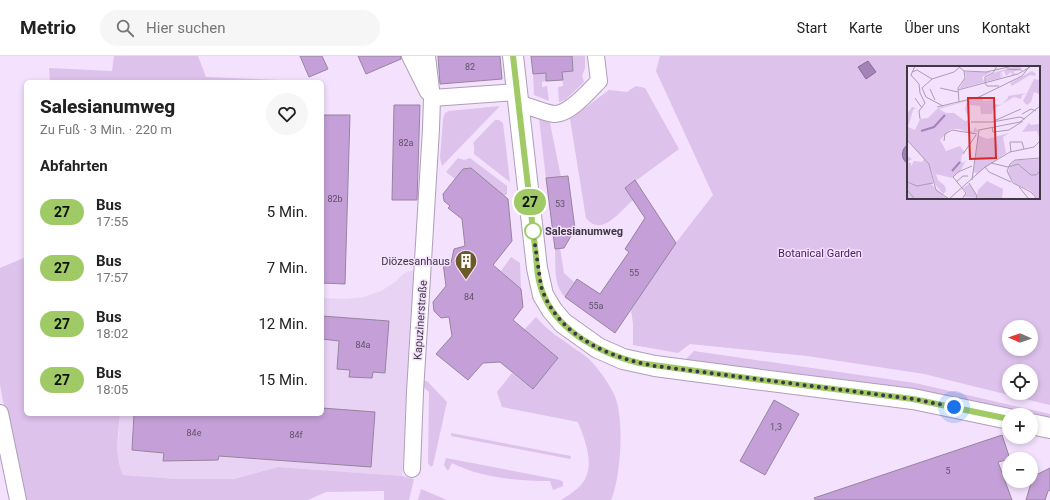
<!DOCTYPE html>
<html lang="de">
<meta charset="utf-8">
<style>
:root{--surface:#fff;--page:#f6f6f6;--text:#222;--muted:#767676;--line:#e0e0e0}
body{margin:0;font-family:Roboto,sans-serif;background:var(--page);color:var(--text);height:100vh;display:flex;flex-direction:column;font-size:15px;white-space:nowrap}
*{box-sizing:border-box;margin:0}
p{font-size:13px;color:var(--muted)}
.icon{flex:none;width:22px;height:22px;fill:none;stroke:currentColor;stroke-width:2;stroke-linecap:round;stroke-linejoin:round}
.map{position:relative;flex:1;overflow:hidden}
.drawer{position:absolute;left:24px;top:24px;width:300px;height:336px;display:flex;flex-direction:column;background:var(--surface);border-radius:6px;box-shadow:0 2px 6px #0003}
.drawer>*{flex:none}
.badge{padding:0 8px;border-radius:13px;font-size:14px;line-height:26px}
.needle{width:26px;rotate:272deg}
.controls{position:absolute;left:1002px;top:264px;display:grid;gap:8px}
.controls a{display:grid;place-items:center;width:36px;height:36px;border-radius:50%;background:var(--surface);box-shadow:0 2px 6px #0003;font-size:20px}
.you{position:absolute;width:20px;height:20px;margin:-10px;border:3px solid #fff;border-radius:50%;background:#1a73e8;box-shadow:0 0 0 6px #1a73e833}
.map>.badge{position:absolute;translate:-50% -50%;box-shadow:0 0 0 2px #fff}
h2{padding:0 16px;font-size:15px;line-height:36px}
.round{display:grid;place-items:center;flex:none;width:42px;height:42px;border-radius:21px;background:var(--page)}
.overview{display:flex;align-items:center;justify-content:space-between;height:68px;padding:0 16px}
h1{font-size:19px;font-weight:800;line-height:30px}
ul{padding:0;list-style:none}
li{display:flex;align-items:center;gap:12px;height:56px;padding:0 16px}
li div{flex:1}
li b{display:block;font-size:15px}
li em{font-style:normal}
li .badge{min-width:44px;font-weight:700;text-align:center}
header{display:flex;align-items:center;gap:24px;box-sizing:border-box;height:56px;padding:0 20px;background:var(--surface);border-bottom:1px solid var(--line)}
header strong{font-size:19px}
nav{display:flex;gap:22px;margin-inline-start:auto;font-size:14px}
.search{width:280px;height:36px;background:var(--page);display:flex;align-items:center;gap:10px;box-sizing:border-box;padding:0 14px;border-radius:22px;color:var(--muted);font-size:15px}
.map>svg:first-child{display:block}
</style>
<header>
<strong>Metrio</strong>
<div class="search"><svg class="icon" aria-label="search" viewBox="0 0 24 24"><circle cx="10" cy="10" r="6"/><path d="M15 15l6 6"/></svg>Hier suchen</div>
<nav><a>Start</a><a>Karte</a><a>Über uns</a><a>Kontakt</a></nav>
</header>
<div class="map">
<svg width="1050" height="444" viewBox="0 0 1050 444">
<rect width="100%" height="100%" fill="#f3e1fd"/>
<path fill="#e9d3f5" d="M409,215H416L402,420L278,411L234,423H177L123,419L119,410L117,400L120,358H322V242L347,243L364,241L381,235L395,226L403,218Z"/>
<path fill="#ddc2ec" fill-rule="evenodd" d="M114,0H198L206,21L280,24V26H50L49,12L112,15Z
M572,0H585V12L582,20L584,26L565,44L559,46L558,31L563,30L562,16L573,15Z
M660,0H1050V349L924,318L807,300L690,288L678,297L633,289V268L631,254L668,197L713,139L656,15ZM908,11H1039V142H908ZM1009,271H1031V293H1009ZM1009,315H1031V337H1009Z
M546,17V25L542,26V31L547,30L549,45L534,39L533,18Z
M636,30L645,32L679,93L626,132L633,144C620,155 602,182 586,162L570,63L609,34L627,36Z
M500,50L442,110L440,102L443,63L445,57L449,55Z
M539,62L546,63L550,67L561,121L546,123Z
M495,64H499L503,67L510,126L474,98V90L473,87Z
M458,102L464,104L470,102L507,130V138L504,140L471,112L463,113L455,123L446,116Z
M555,192H560L564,217L574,226L565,241C553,229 556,208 555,192Z
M26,201V358H120C118,379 114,400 123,419L177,423H234L278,411L402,420L414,423L409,444H384V435L326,436L308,444H22L0,329V212Z
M511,201L520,207L521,233L501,215Z
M536,261C542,267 547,273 554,278C566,287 580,295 591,305C600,315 608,326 614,338C625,362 621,420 611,444H561C567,440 574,436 579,431C597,414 586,386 578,366L502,351L497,336L512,317L533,333L558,302L524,274Z
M694,295L915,327L1050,358V364L916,334L684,305Z
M423,325H427L447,346L433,409L431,411L428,407L429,336L421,329Z
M451,377L571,400L570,403L451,380Z
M446,402L560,424L563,426V430L553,434L550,425C517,425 482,422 452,407L448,415L444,409Z
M421,433L447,444H418Z"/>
<path fill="#a582b8" stroke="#866c95" d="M868,5L876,16L866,23L858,11Z
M908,88V108C900,102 901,94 908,88Z"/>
<path fill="#c5a0d8" stroke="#95849e" d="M300,0H322L328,13L309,21Z
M358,0H401V3L366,18Z
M438,0H500L502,23L440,28Z
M531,0H572L573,15L562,16L563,24L546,25V17L533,18Z
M394,49H420L417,144H392Z
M322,59H350L345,228L322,227Z
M471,112L508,143L512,185L493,209L521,233L523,251L513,264L558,302L533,333L500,306L483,307L468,324L436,298L452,280L449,261L441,262L434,255L433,246L446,230L443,207H451L454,193L465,190L462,163L448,152L450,150L444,145L443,138L463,113Z
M568,120L575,173L564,192L555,193L546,122Z
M635,124L676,187L615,277L565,241L577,223L600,238L629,196L625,193L645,162L625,132Z
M322,260L389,265L385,317L373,316L372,322L349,321L350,314L337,313L339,285L322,283Z
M774,344L799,358L765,419L740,405Z
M322,352L375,356L371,411L219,400L218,404L163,405L164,397L132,394L134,358H322Z
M1002,379L1010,403L998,406L1012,444H815L814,442Z
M1050,412V434L1048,435L1045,444H1026L1034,417L1038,418Z"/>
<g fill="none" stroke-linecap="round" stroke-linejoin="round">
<g stroke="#af9eb8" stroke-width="18">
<path id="minor" d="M410,0L428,36
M432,42L517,36
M518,47C529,50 544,57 554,58C569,59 589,35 599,25L596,0
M0,357L18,444
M412,413L415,336L431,73L432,42L427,0"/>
</g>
<g stroke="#af9eb8" stroke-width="22">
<path id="tertiary" d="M513,0L537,212L543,239L552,254L563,267L598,292L623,303L655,310L754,323L913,343L1009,363
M1031,368L1050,372"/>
</g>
<use href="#minor" stroke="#fff" stroke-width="16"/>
<use href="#tertiary" stroke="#fff" stroke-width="20"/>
</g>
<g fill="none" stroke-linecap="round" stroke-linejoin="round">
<g stroke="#fff" stroke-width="9">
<path id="line" d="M513,0L536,200C537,213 538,227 544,240C560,277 602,298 639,307L754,323L913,343L1009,363"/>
</g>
<use href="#line" stroke="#9fca66" stroke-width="6"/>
<path stroke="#3f3843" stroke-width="4" stroke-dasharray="0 7.2" d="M533,175L541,230C556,279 609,302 655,310L913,343L954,351"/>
</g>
<defs>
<g id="building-pin" transform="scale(1.15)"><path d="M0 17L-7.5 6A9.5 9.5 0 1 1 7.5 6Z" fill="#6d5827" stroke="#f3e1fd"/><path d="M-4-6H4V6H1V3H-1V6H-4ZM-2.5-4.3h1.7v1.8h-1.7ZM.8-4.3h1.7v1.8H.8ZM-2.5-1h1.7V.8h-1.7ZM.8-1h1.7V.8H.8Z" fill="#fff"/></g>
</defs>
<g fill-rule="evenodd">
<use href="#building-pin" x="466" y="205"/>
</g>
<circle fill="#fff" stroke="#9fca66" stroke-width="2" cx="533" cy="175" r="8"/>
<g text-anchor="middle" stroke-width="3" stroke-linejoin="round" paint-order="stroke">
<g font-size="9" fill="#605268">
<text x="470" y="14">82</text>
<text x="406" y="90">82a</text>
<text x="335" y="146">82b</text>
<text x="560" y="151">53</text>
<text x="634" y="220">55</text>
<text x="469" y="244">84</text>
<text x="596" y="253">55a</text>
<text x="363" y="292">84a</text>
<text x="776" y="374">1,3</text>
<text x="194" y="380">84e</text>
<text x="296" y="382">84f</text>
<text x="948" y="418">5</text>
</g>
<g font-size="11" font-weight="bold" fill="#3f3843" stroke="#f3e1fd" text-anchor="start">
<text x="545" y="179">Salesianumweg</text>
</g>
<g font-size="11" fill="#4e2163" stroke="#f3e1fd">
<text x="820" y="201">Botanical Garden</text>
</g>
<g font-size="11" fill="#3f3843" stroke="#f3e1fd" text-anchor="end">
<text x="450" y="209">Diözesanhaus</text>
</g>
<g font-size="11" fill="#3f3843" stroke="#f3e1fd">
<text transform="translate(420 264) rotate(-86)" y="4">Kapuzinerstraße</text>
</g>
</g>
<g transform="translate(907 10)">
<rect width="133" height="133" fill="#f3e1fd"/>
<path d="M110,0H115L114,3L106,6L109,8L105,9L104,6L99,10L97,5L94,6L96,11H95L93,6L94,12L78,16L79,12L89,6ZM125,5L129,8L128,10L123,9L105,20L103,17ZM58,6H85L75,11L77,16L52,23L59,11ZM127,13L133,14V24L132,28L127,26L124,36L120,39L116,35L120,27L115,29L114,33L107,31L86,43L85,48H74L73,40L63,39L61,64L66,66L68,61L70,64L73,63L70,66L62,67L53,63H44L33,74L39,85L53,80L57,86L59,85L55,88L54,95L56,97L59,94L54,104L45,112L29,108L31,114L38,120L39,125L36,128L28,118L24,101L26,117L24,118L40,133H0V117L8,120L0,116V90L5,93L0,96L4,97V100L7,95L15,96L17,93L0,73V48L5,41L9,42L6,44L1,61L8,64L13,53L21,52L31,42L70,32L87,24L74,30L76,35L86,34V38L94,39L101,32V30L120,27ZM60,35L58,43L62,54L58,55L47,47H39L32,43ZM122,57L124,59L133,58V74L130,65L115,66ZM102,67L96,71L99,87L70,108L67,106L66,111L71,69L80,73ZM133,93V133H131L123,124L108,118L101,107L103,99L109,94ZM80,115L96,123L95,133L57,131L60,127L56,122L62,118L70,129L71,124Z" fill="#ddc2ec" fill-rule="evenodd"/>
<path fill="none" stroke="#a582b8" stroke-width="2" d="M14,65L27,61L38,49M45,105L53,96"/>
<path fill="none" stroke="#ab9db3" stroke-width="1" d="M8,0L4,9L12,18L13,27L18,37L12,45L13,53M51,0L57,5L79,6L106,0M100,3L115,4M5,6L10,4L25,13M78,17V11L86,7L90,0M78,17L80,20H92M33,22L51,26M23,23L28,34M51,24L111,8L123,1M8,32L15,42M52,36L51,22L58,12L57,5M36,40L19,31L15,22L25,13L47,6L54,0M30,41L72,31L115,10L122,1M115,48L124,43L129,45M87,55L114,43M64,56H85L113,51L118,53M85,61L86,66L102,64L116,55M0,74L22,98L29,124L42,133M37,75L38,68L45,64L70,68M104,86L103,76H115L117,83M56,88L69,69M84,97L101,101L111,98L124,109H129L133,105M78,101L82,106L104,116M65,114L72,64L113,56L133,40M0,116L10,120L26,117M49,116L56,110H61M62,117L70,130L69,133M112,121L122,133M55,122L46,111L51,106L65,100M55,122L59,127L55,133M0,124L8,133M42,133L78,101L103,86L127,81L133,75M130,133L124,126L106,117L100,105L103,98L108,94L133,92"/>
<path fill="#d62828" fill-opacity="0.15" stroke="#d62828" stroke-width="2" d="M61,32H87L89,92L63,93Z"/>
<rect width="133" height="133" fill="none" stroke="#3f3843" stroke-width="2"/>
</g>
</svg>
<div class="controls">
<a><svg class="needle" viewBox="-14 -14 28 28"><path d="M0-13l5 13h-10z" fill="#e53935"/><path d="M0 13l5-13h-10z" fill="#767676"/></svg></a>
<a><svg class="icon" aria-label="locate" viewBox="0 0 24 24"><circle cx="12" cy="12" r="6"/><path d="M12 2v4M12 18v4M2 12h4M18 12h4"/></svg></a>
<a>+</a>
<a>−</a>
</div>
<div class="you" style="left:954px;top:351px"></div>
<b class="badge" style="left:530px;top:146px;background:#9fca66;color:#111">27</b>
<section class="drawer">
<div class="overview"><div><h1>Salesianumweg</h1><p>Zu Fuß · 3 Min. · 220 m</p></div><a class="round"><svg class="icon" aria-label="heart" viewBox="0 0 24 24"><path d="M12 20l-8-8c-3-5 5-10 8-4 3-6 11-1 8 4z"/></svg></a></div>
<h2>Abfahrten</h2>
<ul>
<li><span class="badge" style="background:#9fca66;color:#111">27</span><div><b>Bus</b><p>17:55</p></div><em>5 Min.</em></li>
<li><span class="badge" style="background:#9fca66;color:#111">27</span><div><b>Bus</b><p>17:57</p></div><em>7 Min.</em></li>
<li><span class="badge" style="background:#9fca66;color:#111">27</span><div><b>Bus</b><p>18:02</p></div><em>12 Min.</em></li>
<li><span class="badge" style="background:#9fca66;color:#111">27</span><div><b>Bus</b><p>18:05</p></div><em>15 Min.</em></li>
</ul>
</section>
</div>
